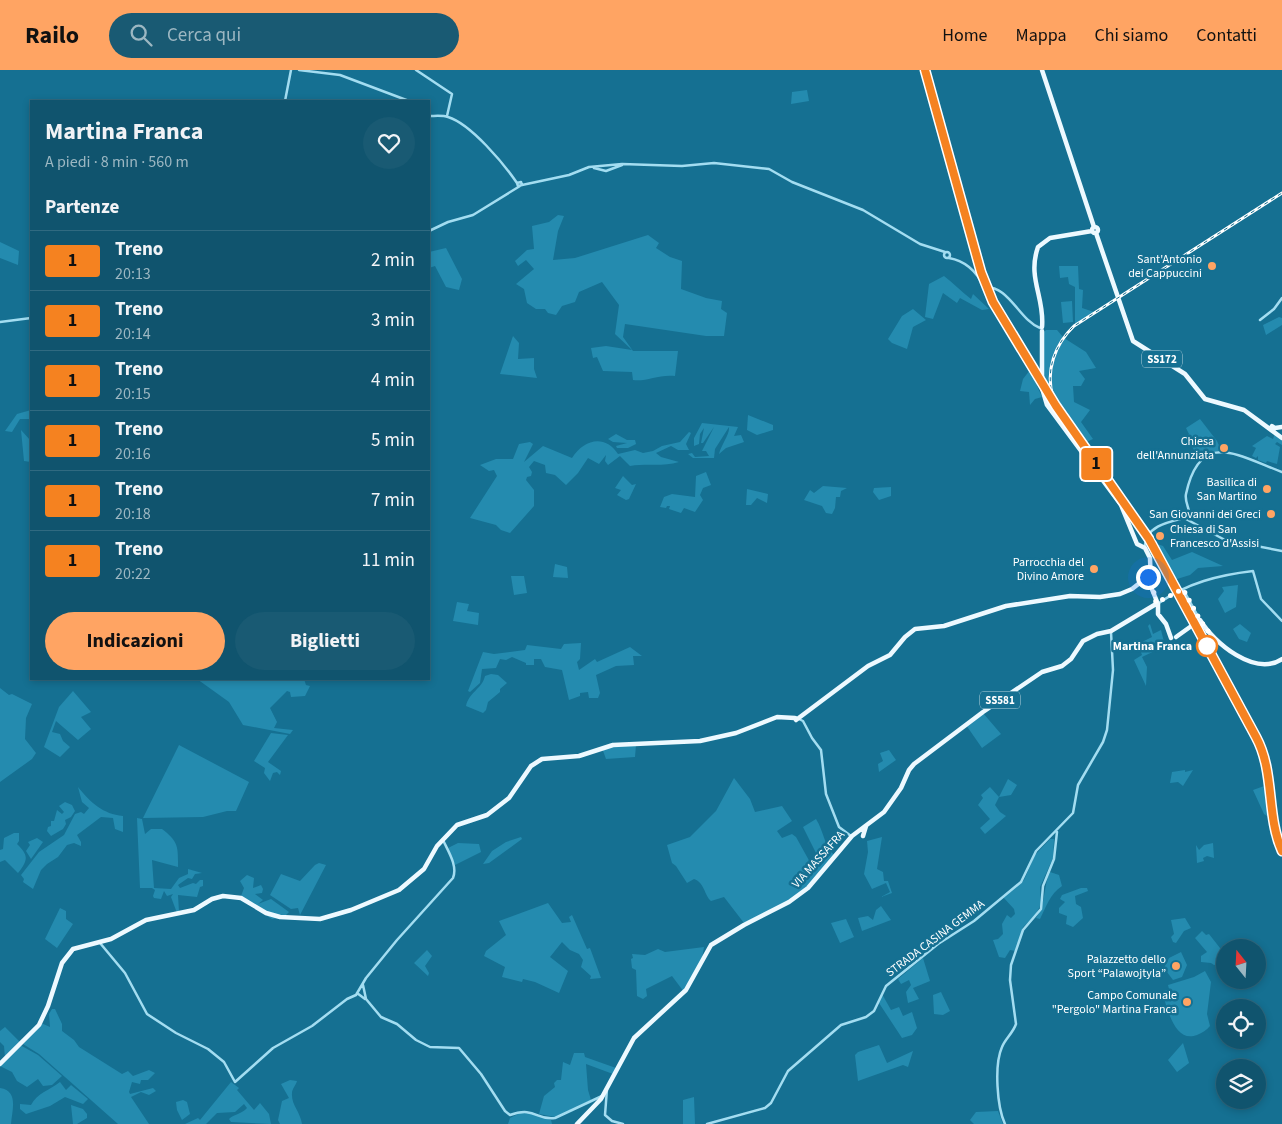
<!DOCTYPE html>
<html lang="it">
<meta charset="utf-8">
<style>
:root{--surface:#10546e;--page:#195a73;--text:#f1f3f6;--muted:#9cb7c2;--line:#306a81;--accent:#ffa463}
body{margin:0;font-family:"Source Sans 3",sans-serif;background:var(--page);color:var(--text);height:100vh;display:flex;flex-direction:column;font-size:19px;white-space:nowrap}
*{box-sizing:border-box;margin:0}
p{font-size:16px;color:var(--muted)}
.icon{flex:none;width:28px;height:28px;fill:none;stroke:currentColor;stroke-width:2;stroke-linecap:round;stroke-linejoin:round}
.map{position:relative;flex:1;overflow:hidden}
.details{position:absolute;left:30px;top:30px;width:400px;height:580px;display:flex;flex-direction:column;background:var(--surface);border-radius:0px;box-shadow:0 2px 8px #0003,0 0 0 1px var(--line)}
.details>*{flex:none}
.badge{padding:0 10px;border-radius:4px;font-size:18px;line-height:32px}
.needle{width:32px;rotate:342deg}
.controls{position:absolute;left:1216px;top:869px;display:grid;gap:10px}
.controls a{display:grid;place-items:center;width:50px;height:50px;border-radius:50%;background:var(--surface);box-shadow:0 2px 8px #0003,0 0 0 1px var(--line);font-size:25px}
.you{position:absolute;width:25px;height:25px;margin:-12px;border:4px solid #fff;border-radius:50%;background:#1a73e8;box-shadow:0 0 0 8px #1a73e833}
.map>.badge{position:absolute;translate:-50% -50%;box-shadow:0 0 0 2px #fff}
h2{padding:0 15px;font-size:19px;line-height:45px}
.round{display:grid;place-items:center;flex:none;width:52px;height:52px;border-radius:26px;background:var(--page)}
.head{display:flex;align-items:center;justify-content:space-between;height:85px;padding:0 15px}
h1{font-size:24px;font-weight:700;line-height:38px}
.primary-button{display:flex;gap:10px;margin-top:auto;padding:10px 15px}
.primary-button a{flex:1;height:58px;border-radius:30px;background:var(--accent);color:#111;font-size:20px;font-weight:700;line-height:58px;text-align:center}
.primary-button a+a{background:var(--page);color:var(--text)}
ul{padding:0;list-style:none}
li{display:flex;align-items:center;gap:15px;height:60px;padding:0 15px;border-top:1px solid var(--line)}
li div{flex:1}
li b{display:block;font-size:19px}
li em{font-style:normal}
li .badge{min-width:55px;font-weight:700;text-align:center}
header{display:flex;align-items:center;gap:30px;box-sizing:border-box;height:70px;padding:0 25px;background:var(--accent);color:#111}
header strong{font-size:24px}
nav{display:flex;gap:28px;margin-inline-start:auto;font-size:18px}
.search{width:350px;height:45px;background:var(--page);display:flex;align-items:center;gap:12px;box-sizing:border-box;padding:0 18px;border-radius:28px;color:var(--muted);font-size:19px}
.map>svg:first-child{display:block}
</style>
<header>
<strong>Railo</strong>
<div class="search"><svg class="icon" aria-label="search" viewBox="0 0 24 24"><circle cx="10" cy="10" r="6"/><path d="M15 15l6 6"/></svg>Cerca qui</div>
<nav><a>Home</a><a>Mappa</a><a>Chi siamo</a><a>Contatti</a></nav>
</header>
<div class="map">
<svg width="1282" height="1054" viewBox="0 0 1282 1054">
<rect width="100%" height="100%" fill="#157092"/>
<path fill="#248baf" d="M807,20L809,31L791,34L792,22Z
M558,145L564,146L558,161L553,190L575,188L648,165L659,173L656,178L670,187L682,191L681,219L706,228L722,231L721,239L727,243L724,266H706L625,254L623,267L633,281H678L675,306C659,304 646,312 633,310L632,302L603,301L597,287L593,288L591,278L606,276L632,280L615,264L619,235L602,212L579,222L575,232L562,236L556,245L548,243L545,239H536L527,233L524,219L516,214L534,199L526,190L518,196L515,191L527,180L534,179L532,156L549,152Z
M0,172L19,181L18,195L0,188Z
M446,178L462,209L459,220L446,217L435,196L429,198V182Z
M1059,196H1078L1079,219L1083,220L1082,238L1094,242L1075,255V217L1069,214L1068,207L1060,208Z
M944,206C954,214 961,221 971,229L973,224L989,239L982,240L960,228L957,233L943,223L933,249L925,247L929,214Z
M1072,231L1073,252L1063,253L1061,232Z
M913,239L926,250L913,257L907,279L892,273L888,269L902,246Z
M1279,247L1282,248V255L1266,265L1263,255Z
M1046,260H1057L1063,267L1052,292L1064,268L1086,282L1096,298L1079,301L1085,309L1081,316H1073L1074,332L1090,340L1081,352L1093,369L1082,374L1069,349L1068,343L1058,330H1054L1055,334L1044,315V262Z
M513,266L519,273L518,289L534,288V299L537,308L500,304Z
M1030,300L1042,327L1035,329L1030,335L1029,322L1020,321L1023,309Z
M31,340V349H20L12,362L5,361L17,344Z
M748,345L773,355V360L757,365L747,360Z
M1200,349L1217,371L1221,380L1198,387L1186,366L1189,364L1186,358Z
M702,353L738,357L734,366L741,365L744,372L726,378L719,384C721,375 730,364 729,357L715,379L714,388H693L688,384L692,383L695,387L709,386L706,381H702L714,357L703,373H701L704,358L700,364L699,374L694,376V368Z
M21,360L31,371V392L24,391Z
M689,362L691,363L686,374L689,380H678L671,376L656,383L661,387L679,392C663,397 647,393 630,396L620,386L608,395L605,391L606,385L599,394L588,388L578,403L566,415L555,405L546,403L545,395L534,391L529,397L532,402L531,406L527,407L526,410L534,420V436L510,463L501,460L496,455L470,448L497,406L494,400L489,401L480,395L496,389H513L519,374L530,372L533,374L524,392L543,376L572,388C584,369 605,364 618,384L635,380L643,383L653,381L662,376L680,372Z
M1275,363L1282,369V375L1277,372L1275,374L1280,377L1277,394L1267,391L1266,393L1258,390V386L1256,388L1252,386L1256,378L1252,376L1267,366L1273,369Z
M616,364L627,370H635L636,374L628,378H617L616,376L627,373L613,372L608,369Z
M706,402L711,415L703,418L700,425L703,430L695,442L684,438L681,443L669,439L670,436H667L666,438L660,437L664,427L672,424L695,427L696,406Z
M623,406L632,415L636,414L629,429L626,430L617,425L621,420L615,418Z
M823,416L847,418L841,421L840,427H836L835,438L832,444L826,443L822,436L804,430L810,420L814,423Z
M891,417V426L879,430L873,422L874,418Z
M747,419L768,424L767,433L757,428L751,435H746Z
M1157,474L1163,476L1172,490L1192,482L1223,496L1198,498L1190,505L1177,509L1174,515L1153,476Z
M555,494L567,497L568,508L553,507Z
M511,506H524L527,523L514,525Z
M1238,515L1236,537L1225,543L1218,529L1224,521L1222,517Z
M457,532L469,534L467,541L479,543L478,555L453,551Z
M1150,554L1153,564L1161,560L1165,576L1142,587L1147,597L1146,616L1134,590L1142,585L1138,574L1152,567L1148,556Z
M1240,554L1251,563L1247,572L1239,569L1233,559Z
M581,573L580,589L577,592L579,600L595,589L597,592L630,577L642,586H633L634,595L616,596L596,605L600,623L598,628H589L588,622L580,623V626L569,630L562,600L545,597L541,589H534V595H526V593L512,587L506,590L500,589L496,598L482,599L480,613L470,622L468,621L483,582L494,584L525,580L527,575L561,579L564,574Z
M491,604L498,605L507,613L500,619V622L488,632L486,640L483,643L466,636C469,622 482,619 485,606Z
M197,609H304L306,615L310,616L305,626L291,627L290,622L287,621L270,638L277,652L274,658L293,660L290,664L243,655L229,632Z
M0,618L9,625L12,624L32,634L26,648L25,669L36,683L32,689L0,712Z
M73,621L91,642L81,647L91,659L78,670L56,651L52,662L60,664L63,671L70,677L60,687L44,677L59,637Z
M983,643L1001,664L982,678L966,655Z
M271,663L288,665L268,692L281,701L280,705L277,702L273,703L270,711L264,703L265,698L254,691Z
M179,675L249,712L236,741H227L203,747L143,748Z
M636,675L635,687L606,689L602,678Z
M889,680L896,690L879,702L878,694L883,691L880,683Z
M1185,700V702L1193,700L1183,716L1178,712L1170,713L1172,702Z
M734,708L750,729L755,742L782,736L792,751L777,761L782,768L792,764L796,767L811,794L816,791L817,785L803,757L816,749C824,762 824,775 834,785L812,812L789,831L744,853L724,827L711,831C704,825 705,813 694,809L687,813L676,796L672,793L667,775L690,767L716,741Z
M1008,709L1017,715L1011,725L999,727L995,735L1000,742L1006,746L985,764L980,758L990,749L978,735L983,728L981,725L990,717L999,727Z
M1267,715L1271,748H1270L1264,744L1253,720Z
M78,717C91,733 103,744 123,746V762L115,759L113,748L101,747L77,765L81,772V776L74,773L67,775L58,787L47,794L41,800L33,819L23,812L24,809L21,805L39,782L64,765L75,744L81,742L84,744L89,738L82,732Z
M65,732L72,735L75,741L71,747L65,750L66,754L63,759L51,766L47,761L48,757L51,756V751H54L57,740L62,744L64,742L59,736Z
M137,748L142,749L145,764L151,759H162C179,772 178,777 178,797L152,790L154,818L171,819L179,808L188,804V799L202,803L195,804L192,809L188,808L178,815L180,818L193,813L196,814L200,810H203V816L200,817L197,827L178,825L179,842L177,843L171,827L173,824L167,826L164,821L161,829L154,828L153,826L155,820L152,818H140Z
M14,763H19V771L17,774C28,785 29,789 18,803L5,790L0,792V780L3,779L4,768Z
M521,767L522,769L489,793L483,794L492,781L506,772Z
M882,767L877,799L883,802L884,811H888L892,823L881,827L890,822L886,813L872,819L864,804L868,782L867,771Z
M37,768L43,772L31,789L26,781L30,775L28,772Z
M1050,769H1054L1053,788L1040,817L1041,834L1035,846L1023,857L1016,881L1010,880L1005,888L999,887L993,870L998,869L1003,864L1002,854L1007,845L1011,848L1015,844L1014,839L1003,827L1024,810L1035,785Z
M458,773L479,774L481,782L455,795L448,778Z
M1213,773L1214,788L1207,786L1203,788L1204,791L1197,793L1196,775L1199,780L1204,775Z
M319,793L326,795L300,845L298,838L291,839L270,825L281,804L300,811L315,795Z
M1050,802L1059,805L1062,816C1050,824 1046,837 1040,849L1036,848C1046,835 1043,817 1050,802Z
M247,805L254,808L253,818L261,815L263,819L262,823L255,824L263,830L258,834L271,829L289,842L284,847L272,849L240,829L244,818L240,811Z
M1081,818H1087L1088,821L1075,826L1076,834L1081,837L1083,848L1073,857L1066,854L1067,846L1059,843V838L1065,832L1060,829L1062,825Z
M548,833L562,853L571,852L569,847L572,845L587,879L590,878L601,908L590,909L591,906L581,897L583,890L579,884L570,880L562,872L550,887L568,901L559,923L535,912L523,909L522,912L502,907L505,897L484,886L486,881L506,865L499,851Z
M881,836L891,850L862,861L858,848L868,846L873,850L876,840Z
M60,838L66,841V849L73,854L57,878L45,869Z
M1185,848L1191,858L1184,861L1176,873L1173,872L1171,867L1174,864L1171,850Z
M846,849L854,867L840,873L831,853Z
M1202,861L1206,865L1209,864L1220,878L1225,893L1214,895L1211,893L1201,892V886L1207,882L1195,868Z
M704,877L701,894L684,922L672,906L646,919L647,926L643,929L637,926L636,900L632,898L631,889L633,888L632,884L645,885L658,879L665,882Z
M427,880L432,886L425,896L429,903L428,906L414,893Z
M1181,882L1187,895L1182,907L1173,910L1164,898L1169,888Z
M923,888L930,911L913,918L919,929L908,933L906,922L911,915L909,910L901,914L898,909Z
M1205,901L1211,912L1207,944L1210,956C1207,960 1202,963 1197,965C1174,974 1167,936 1162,922L1169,919L1168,915L1194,907Z
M941,922L950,941L943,945L934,944L933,925Z
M882,924L891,940L899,937L903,946L912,942L917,958L912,965L902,968L879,933Z
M52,939H55L62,954V961L74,970L79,977L122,1004L128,1001L133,1006L149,1000L155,1003L148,1010H141L140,1014L132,1012L129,1022L130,1024L153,1018L156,1021L149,1025L141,1022L131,1027L149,1054H118L39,984L23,974L41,953L50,957L49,944Z
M5,957L20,972L5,988L4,976L0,972V961Z
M1183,973L1189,993L1177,1002L1168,990Z
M20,975L38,985L62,1006L52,1015L43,1016L38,1009L27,1017L17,1011L12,1002L0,996Z
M879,975L887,993L913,981L908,997L903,995L858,1011L855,985L858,982Z
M574,983H584L585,987L616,998L613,1004L586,994L588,1020L591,1030L555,1047L539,1044L544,1026L555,1017L554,1013L557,1010H561L563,992L570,995Z
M290,1010L297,1011C296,1015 292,1019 292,1023C291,1035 300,1041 302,1054H280L278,1050L282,1031L289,1028L281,1014Z
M60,1012L66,1020L71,1015L88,1029L83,1034L65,1027L50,1036L26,1044L20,1039V1034L31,1035C37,1023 50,1020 60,1012Z
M231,1012L239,1018L237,1020L254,1040L260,1033L269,1044L271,1054L231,1052L229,1049C234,1044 242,1044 247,1038L244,1034L235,1042L217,1043L206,1054H185L198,1048L200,1050Z
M0,1018C19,1021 12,1040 11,1054H0Z
M694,1027L695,1054H683V1030Z
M183,1030L187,1032L190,1044L182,1050L177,1040L176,1032Z
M71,1035L83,1039L87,1044V1048L77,1054H73Z
M998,1041L1003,1054H974L970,1050L976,1042Z
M522,1042H529L551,1050L552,1054H508L510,1048Z"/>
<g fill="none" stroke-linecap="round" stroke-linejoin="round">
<path stroke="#a3ddf1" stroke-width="2.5" d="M299,0L340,5L409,31
M416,0L452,24L447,46
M285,31L291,0
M429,46C435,46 443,45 448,47C471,54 504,94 517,113
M594,98L606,101L622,95
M521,112L522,115L518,116L517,113Z
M522,115L569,105L589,97L622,94L682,96L714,93L769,99L792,112L863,140L920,174L945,182
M429,161L448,152L473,145L520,116
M944 185a3 3 0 1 1 6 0a3 3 0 1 1-6 0Z
M949,188C966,191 977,202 984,217C1009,215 1019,250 1040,258
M1260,250L1274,239L1282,228
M0,252L31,248
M1186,449L1225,470L1282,481
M1189,450C1192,441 1184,433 1186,424C1200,359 1237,385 1282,402
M1145,477C1145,454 1174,451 1189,447
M1183,519L1200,550
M1159,533C1187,513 1219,505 1253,501L1261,529L1282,551
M799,649L803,651L812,668L821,680L826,724L839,757L851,766
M100,873L125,903L147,944L176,963L208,979L224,992L235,1012L273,978L312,956L347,929L356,925L366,908L397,870L453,808C458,796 448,781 443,770
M363,915L366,929L381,947L397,954L416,970L430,977L459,978L481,1004L505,1041L510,1045C535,1036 537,1051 555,1048L602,1026
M357,923L365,929
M607,1019L605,1045L612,1051L623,1054
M707,1054L765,1038L771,1033L788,1001L841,955L866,947L874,941L886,916L938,874L974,851L1021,812L1036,781L1073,743L1078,715L1103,672L1107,660L1113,600L1111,562
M1005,1054C997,1037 994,995 1002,977C1005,969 1013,963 1016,954L1010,910L1011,895L1023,860L1041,839L1043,816L1054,789L1057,762"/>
<path stroke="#edf9ff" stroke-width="4.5" d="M1042,0L1094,157
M1092 160a3 3 0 1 1 6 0a3 3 0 1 1-6 0Z
M1096,163L1133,271L1185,304L1205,329L1244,340L1282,368
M1042,257C1045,228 1027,208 1038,177L1050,168L1092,161
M1042,261V318L1047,335L1121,435L1137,474L1145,478L1150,488L1151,517
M1272,356L1275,358L1282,357
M1151,517L1158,534V544L1166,554L1171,568
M1197,552L1200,550C1214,573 1255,607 1282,589
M796,650L868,596L890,585L905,567L915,559L944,556L1006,536L1070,526L1100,527L1120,524L1132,519L1146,508
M863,766L866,756
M0,994L39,955L48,936L62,893L73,879L111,869L146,850L194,840L212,829L223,826L241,828L266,843L280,847L320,849L351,840L399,820L424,799L437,776L457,755L487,745L509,728L531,696L542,689L579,686L613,675L700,671L736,663L777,647L795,648
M577,1054L601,1029L634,968L686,920L711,875L744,855L789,832L808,818L852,766L884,742L901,718L909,700L914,694L983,642L1042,602L1062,596L1071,589L1083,571L1097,564L1111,561L1156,534"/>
<g stroke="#fff" stroke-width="3">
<path id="rail" d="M925,0L981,202L996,237L1044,318L1143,460
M1053,327C1045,301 1055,274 1074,256L1282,123
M1153,476L1261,675L1273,756L1282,781"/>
</g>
<use href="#rail" stroke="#157092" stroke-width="1" stroke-dasharray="4" stroke-linecap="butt"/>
<path stroke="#edf9ff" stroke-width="4.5" d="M1176,567L1197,552"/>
</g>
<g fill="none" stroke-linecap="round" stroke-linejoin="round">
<g stroke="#fff" stroke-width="11">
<path id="line" d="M925,0L981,202L993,232L1056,336L1149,469L1256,667C1275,702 1266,745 1282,781"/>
</g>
<use href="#line" stroke="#f58220" stroke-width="8"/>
<path stroke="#fff" stroke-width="5" stroke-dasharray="0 9" d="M1148,507L1151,508L1156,533L1183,519L1200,550L1213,568L1207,576"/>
</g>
<g fill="#ffa463" stroke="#157092" stroke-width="2">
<circle cx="1212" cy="196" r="5"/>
<circle cx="1224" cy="378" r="5"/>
<circle cx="1267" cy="419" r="5"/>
<circle cx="1271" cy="444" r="5"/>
<circle cx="1160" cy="466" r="5"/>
<circle cx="1094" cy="499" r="5"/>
<circle cx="1176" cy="896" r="5"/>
<circle cx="1187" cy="932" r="5"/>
</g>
<circle fill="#fff" stroke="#f58220" stroke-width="2.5" cx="1207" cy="576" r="10"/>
<g text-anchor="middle" stroke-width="5" stroke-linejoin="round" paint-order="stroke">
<g fill="#157092" stroke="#b9d4de" stroke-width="1">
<rect x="1142" y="280.5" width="40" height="17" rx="4"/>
<rect x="980" y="621.5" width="40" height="17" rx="4"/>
</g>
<g font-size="11" font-weight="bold" fill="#fff">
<text x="1162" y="293">SS172</text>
<text x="1000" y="634">SS581</text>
</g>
<g font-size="12" fill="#fff" stroke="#157092" text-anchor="end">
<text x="1202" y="193">Sant'Antonio<tspan x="1202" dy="14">dei Cappuccini</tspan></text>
<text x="1214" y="375">Chiesa<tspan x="1214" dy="14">dell'Annunziata</tspan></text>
<text x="1257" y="416">Basilica di<tspan x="1257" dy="14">San Martino</tspan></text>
<text x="1261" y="448">San Giovanni dei Greci</text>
<text x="1170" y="463" text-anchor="start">Chiesa di San<tspan x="1170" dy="14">Francesco d'Assisi</tspan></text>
<text x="1084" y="496">Parrocchia del<tspan x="1084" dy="14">Divino Amore</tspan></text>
<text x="1166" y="893">Palazzetto dello<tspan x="1166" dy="14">Sport “Palawojtyla”</tspan></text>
<text x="1177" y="929">Campo Comunale<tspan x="1177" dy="14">"Pergolo" Martina Franca</tspan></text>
</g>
<g font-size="12" font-weight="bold" fill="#fff" stroke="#157092" text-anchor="end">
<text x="1192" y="580">Martina Franca</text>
</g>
<g font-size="12" fill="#fff" stroke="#157092">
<text transform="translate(818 789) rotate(-48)" y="4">VIA MASSAFRA</text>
<text transform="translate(935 868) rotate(-37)" y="4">STRADA CASINA GEMMA</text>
</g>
</g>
</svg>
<div class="controls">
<a><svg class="needle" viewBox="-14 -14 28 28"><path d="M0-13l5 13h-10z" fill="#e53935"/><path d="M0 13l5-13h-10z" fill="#9cb7c2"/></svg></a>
<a><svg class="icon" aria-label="locate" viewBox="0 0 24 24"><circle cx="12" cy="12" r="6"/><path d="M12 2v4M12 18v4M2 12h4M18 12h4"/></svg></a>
<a><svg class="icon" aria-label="layers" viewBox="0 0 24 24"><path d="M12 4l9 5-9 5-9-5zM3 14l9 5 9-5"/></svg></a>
</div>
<div class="you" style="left:1148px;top:507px"></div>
<b class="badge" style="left:1096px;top:394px;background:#f58220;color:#111">1</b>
<section class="details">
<div class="head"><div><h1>Martina Franca</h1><p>A piedi · 8 min · 560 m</p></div><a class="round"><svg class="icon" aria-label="heart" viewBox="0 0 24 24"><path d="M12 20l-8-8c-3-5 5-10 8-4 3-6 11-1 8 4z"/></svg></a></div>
<h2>Partenze</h2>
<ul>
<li><span class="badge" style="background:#f58220;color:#111">1</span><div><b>Treno</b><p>20:13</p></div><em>2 min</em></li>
<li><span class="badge" style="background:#f58220;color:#111">1</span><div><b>Treno</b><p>20:14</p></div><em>3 min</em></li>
<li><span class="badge" style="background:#f58220;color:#111">1</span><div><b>Treno</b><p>20:15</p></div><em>4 min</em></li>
<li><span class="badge" style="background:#f58220;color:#111">1</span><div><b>Treno</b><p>20:16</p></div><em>5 min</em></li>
<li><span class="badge" style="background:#f58220;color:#111">1</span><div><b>Treno</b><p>20:18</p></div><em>7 min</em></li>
<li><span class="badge" style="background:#f58220;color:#111">1</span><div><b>Treno</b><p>20:22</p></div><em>11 min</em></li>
</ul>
<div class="primary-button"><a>Indicazioni</a><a>Biglietti</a></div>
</section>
</div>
